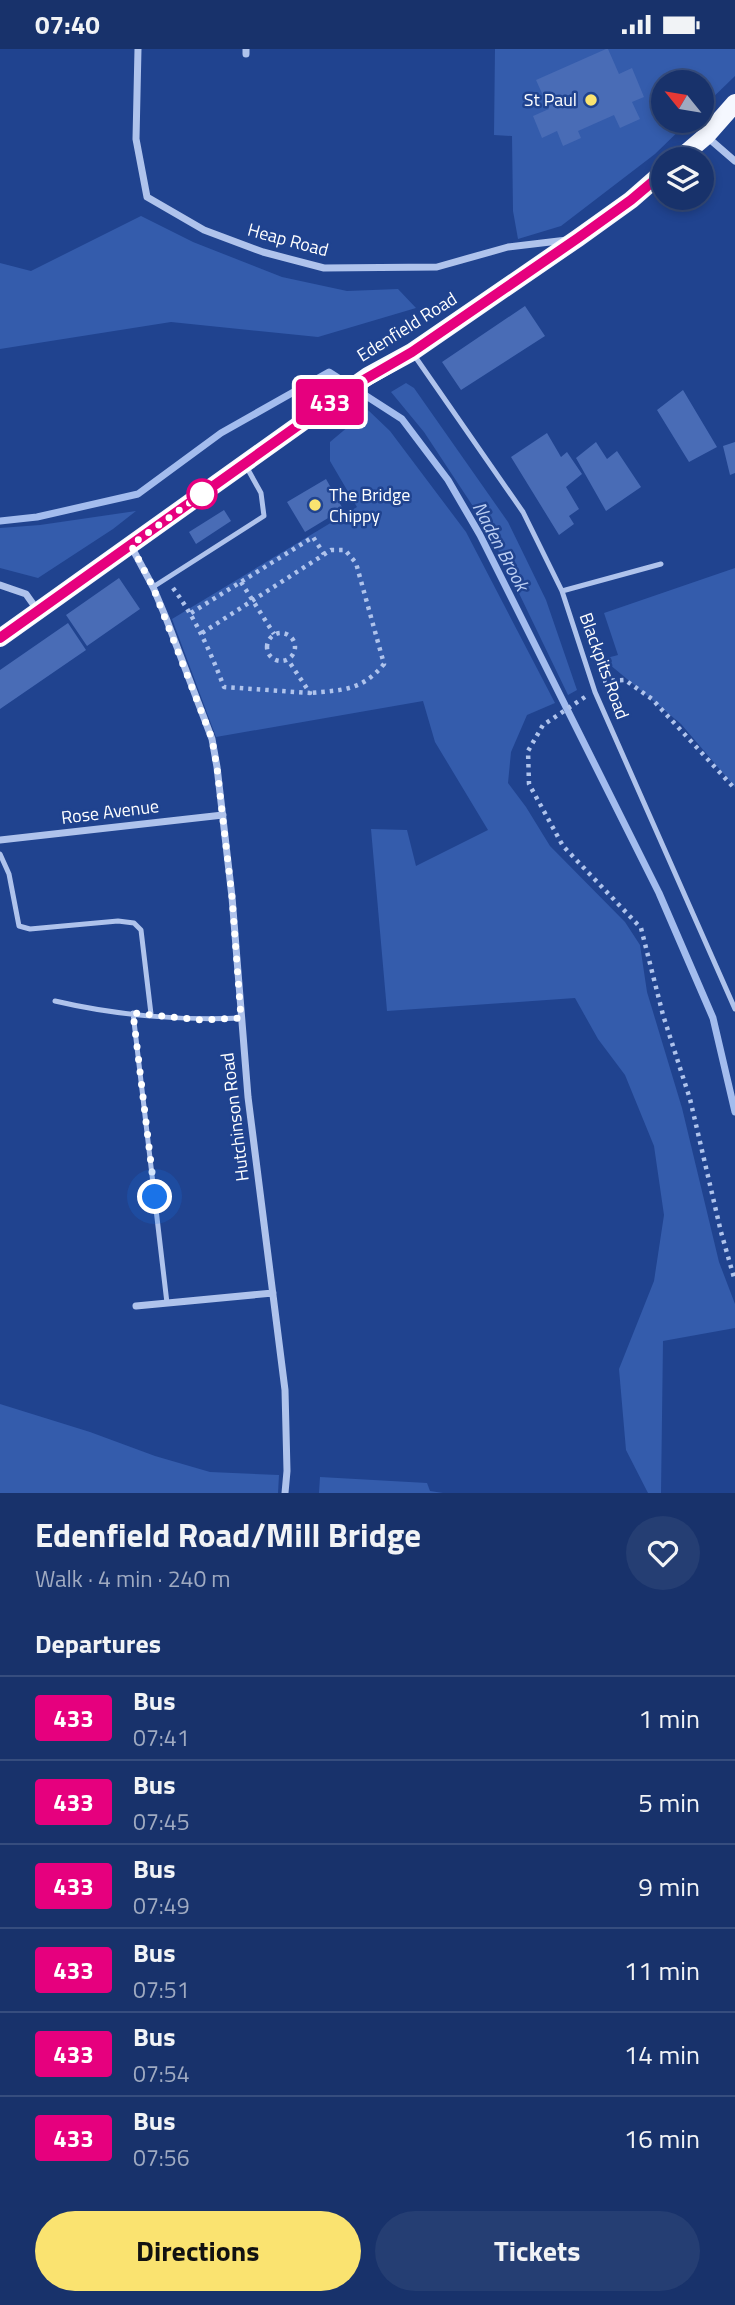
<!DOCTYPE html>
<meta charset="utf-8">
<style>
:root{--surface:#18326b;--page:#253e73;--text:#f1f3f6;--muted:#9faac1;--line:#364d7e;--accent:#fae370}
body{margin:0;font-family:"Titillium Web",sans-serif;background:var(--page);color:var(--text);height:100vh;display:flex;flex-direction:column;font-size:26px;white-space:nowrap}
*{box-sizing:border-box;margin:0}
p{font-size:23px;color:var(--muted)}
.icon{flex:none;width:38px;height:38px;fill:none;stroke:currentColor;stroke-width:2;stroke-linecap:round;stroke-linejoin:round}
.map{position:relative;height:1444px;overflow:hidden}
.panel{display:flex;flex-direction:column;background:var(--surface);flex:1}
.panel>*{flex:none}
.badge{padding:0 14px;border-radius:5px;font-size:24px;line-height:46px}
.needle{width:46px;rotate:300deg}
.buttons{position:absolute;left:651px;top:21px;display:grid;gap:14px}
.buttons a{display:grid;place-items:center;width:63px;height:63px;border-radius:50%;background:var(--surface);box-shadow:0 4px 10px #0003,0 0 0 2px var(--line);font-size:35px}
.you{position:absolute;width:35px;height:35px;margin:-18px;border:5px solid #fff;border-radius:50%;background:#1a73e8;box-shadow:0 0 0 10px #1a73e833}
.map>.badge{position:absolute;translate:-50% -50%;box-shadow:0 0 0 4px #fff}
h2{padding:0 35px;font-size:26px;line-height:63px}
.round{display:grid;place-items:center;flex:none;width:74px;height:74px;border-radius:37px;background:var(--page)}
.headline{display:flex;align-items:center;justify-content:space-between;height:119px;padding:0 35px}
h1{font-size:33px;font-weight:700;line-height:52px}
.cta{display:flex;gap:14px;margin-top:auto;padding:14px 35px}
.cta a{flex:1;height:80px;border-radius:42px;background:var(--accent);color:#111;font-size:28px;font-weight:700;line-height:80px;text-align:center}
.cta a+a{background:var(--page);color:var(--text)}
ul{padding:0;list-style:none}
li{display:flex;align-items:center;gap:21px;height:84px;padding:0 35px;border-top:2px solid var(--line)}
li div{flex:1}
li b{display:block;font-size:26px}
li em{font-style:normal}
li .badge{min-width:77px;font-weight:700;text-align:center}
.status{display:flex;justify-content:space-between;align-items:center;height:49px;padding:0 35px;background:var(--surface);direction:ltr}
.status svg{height:19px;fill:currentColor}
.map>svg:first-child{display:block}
</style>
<div class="status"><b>07:40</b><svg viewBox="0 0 49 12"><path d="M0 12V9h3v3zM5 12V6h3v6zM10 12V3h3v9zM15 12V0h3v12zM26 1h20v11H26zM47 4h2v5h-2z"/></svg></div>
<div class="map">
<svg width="735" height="1444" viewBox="0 0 735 1444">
<rect width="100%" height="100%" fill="#20438f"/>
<path fill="#345cac" d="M495,0H735V27L702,59V33H663V72H689L655,105L561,177L518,190L513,162L512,87L494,86Z
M141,167L193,193L282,228L347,242L398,240L416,259L318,288L171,273L0,300V214L31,222Z
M406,334L414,339L508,473L546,551L577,641L568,646L488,480L424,383L391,343Z
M368,361L390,382L466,483L555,654L527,666L511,703L508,734L526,758L550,797L625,873L640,896L647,943L682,1059L719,1213L735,1255V1279L663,1292L661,1444H648L626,1401L619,1320L654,1232L664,1166L654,1097L625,1026L598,990L575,949L387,962L371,780L407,781L416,817L488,781L435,693L423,652L216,688L172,570L357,458L330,412V393Z
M136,462L113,480L38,529L0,519V479L40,476Z
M735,519V738L681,675L603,610L618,606L604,564Z
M0,1355L90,1383L155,1407L210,1423L279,1426L278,1444H0Z
M320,1428L427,1434L430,1442L443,1444H319Z"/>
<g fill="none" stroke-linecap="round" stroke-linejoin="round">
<path stroke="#a3bcee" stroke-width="7" d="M0,472L37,468L138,445L221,384L329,323L402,370L448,431L480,486L659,844L713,969L735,1063"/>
</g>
<path fill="#496cb6" d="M606,0H608L619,25L632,19L644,48L632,53L640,70L620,79L614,66L578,82L581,89L563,97L557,82L542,89L533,67L549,60L536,31Z
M525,257L545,287L461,341L442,313Z
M683,341L717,398L689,413L657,361Z
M547,384L561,408L567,403L582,425L566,438L579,460L569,467L574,475L559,486L511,408Z
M596,393L607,410L617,402L641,438L606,462L576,409Z
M735,393V424L730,426L723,397Z
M326,430L343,460L305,483L287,453Z
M224,461L231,472L196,495L189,483Z
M119,529L140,560L87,597L66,566Z
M68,574L86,601L0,660V621Z"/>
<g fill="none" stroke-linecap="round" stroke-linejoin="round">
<path stroke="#afc3ec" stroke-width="4.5" stroke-dasharray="3.5 5" stroke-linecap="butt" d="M241,533L274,585
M173,539C196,570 210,602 224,638L310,644L288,611
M191,564L313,488L324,505
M267 598a14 14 0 1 1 28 0a14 14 0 1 1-28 0Z
M202,584L331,501H345L356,514L384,615C362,642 342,641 310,644
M603,632L625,631L652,650L735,740
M585,648L543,676L528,702L529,735L563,797L641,879L663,966L690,1050L721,1183L735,1232"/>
<path stroke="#afc3ec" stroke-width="5" d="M414,306L523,463L562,542L595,643L735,960
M153,538L264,467L261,444L246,417
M562,542L661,515
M0,805L9,825L19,877L30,880L118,872L134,874L141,881L151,965
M55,952C114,966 181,972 241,969
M133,964L167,1254"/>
<path stroke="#afc3ec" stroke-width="7" d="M138,0L136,90L147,148L204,181L263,203L324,219L437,218L508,198L567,191
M246,5V0
M706,87L735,112
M131,497L153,538L166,569L212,690L217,718L232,848L248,1048L285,1341L287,1422L285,1444
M0,536L26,545L38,562
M0,791L223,766
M136,1257L273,1244"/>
<path stroke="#f5f8ff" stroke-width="18" d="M679,110L706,87L735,54
M0,589L342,345L368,327L412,303L578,189L631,151L663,123"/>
</g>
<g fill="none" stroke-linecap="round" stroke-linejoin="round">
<g stroke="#fff" stroke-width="16">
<path id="line" d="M0,589L355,336L412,303L578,189L631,151L663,124"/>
</g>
<use href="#line" stroke="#e6007e" stroke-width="10"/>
<path stroke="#fff" stroke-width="7" stroke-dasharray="0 12.6" d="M155,1148L133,964L202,971L241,969L232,848L217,719L212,690L153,538L131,496L202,445"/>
</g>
<g fill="#fae370" stroke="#20438f" stroke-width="2.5">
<circle cx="591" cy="51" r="7"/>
<circle cx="315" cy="456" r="7"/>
</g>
<circle fill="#fff" stroke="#e6007e" stroke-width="3.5" cx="202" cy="445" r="14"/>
<g text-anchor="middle" stroke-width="5" stroke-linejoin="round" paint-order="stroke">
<g font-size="18" fill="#fff" stroke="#20438f" text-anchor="end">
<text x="577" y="57">St Paul</text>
<text x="329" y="452" text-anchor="start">The Bridge<tspan x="329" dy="21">Chippy</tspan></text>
</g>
<g font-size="18" fill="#fff" stroke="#20438f">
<text transform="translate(288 191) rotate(15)" y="6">Heap Road</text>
<text transform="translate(407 278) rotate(-32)" y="6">Edenfield Road</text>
<text transform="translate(604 617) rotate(70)" y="6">Blackpits Road</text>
<text transform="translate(110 763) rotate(-7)" y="6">Rose Avenue</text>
<text transform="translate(235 1068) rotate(-97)" y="6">Hutchinson Road</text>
</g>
<g font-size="19" font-style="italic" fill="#bbcef3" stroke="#20438f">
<text transform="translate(501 497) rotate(62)" y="7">Naden Brook</text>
</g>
</g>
</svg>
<div class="buttons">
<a><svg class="needle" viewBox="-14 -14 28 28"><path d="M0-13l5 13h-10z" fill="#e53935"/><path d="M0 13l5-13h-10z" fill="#9faac1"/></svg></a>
<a><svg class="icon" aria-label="layers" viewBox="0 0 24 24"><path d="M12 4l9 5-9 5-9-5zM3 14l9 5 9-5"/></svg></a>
</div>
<div class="you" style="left:155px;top:1148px"></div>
<b class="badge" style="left:330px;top:353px;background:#e6007e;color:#fff">433</b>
</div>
<section class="panel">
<div class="headline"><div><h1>Edenfield Road/Mill Bridge</h1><p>Walk · 4 min · 240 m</p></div><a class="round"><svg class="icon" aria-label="heart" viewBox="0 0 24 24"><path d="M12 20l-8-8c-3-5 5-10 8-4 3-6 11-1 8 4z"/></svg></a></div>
<h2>Departures</h2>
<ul>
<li><span class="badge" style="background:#e6007e;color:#fff">433</span><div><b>Bus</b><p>07:41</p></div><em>1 min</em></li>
<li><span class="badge" style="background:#e6007e;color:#fff">433</span><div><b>Bus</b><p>07:45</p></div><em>5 min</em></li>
<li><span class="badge" style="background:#e6007e;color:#fff">433</span><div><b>Bus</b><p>07:49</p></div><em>9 min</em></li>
<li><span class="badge" style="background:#e6007e;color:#fff">433</span><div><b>Bus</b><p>07:51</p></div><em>11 min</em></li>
<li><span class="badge" style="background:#e6007e;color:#fff">433</span><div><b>Bus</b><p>07:54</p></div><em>14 min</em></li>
<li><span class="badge" style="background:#e6007e;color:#fff">433</span><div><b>Bus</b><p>07:56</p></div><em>16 min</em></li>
</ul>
<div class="cta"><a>Directions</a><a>Tickets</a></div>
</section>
